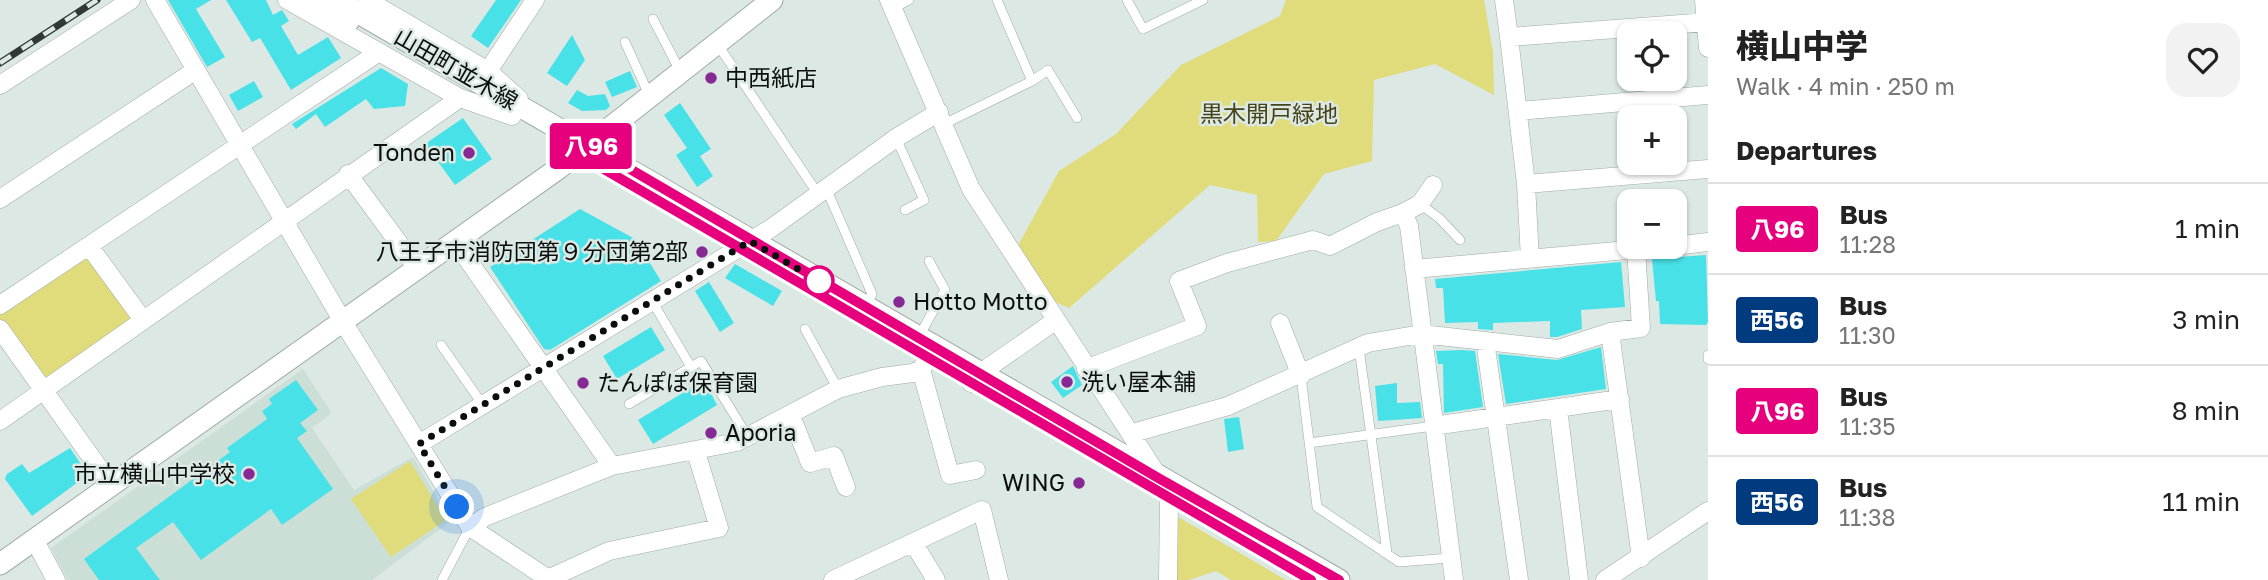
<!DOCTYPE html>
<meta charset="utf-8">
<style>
:root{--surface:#fff;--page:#f2f2f2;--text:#222;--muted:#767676;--line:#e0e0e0}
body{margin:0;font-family:"Golos Text","Noto Sans JP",sans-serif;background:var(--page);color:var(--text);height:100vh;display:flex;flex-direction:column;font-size:26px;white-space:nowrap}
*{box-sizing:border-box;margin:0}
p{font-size:23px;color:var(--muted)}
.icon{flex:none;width:38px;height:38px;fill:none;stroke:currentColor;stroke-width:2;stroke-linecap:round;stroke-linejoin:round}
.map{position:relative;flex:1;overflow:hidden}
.panel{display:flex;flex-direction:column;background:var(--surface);width:560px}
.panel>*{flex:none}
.badge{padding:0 14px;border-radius:5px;font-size:24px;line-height:46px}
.buttons{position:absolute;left:1617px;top:21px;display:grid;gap:14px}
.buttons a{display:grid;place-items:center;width:70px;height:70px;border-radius:14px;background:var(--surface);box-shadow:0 2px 5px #0004;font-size:35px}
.you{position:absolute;width:35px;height:35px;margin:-18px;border:5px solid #fff;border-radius:50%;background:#1a73e8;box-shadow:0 0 0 10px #1a73e833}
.map>.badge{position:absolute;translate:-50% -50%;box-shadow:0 0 0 4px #fff}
h2{padding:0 28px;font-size:26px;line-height:63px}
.round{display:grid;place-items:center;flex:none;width:74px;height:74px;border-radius:21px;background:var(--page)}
.summary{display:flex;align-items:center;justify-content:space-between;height:119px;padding:0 28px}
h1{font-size:33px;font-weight:800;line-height:52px}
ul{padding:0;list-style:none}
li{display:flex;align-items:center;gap:21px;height:91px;padding:0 28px;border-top:2px solid var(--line)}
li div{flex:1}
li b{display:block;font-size:26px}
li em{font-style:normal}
li .badge{min-width:77px;font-weight:700;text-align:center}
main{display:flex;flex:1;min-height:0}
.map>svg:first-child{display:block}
</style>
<main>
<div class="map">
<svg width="1708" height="580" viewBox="0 0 1708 580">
<rect width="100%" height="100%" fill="#dce8e3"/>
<path fill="#cbdfd6" d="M303,369L332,413L312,428L354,490L413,457L451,521L372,580H68L51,548Z"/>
<path fill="#e0db7b" d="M1286,0H1484L1493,52L1494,95L1435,64L1374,80L1372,161L1324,174L1276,241L1258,242L1257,195L1210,185L1069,308L1040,295L1016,249L1059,171L1116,134L1181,65L1280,16Z
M86,254L131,319L41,381L0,321V313Z
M410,461L446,520L391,557L351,499Z
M1178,517L1286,580H1231L1216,571L1189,580H1176Z"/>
<path fill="#48e1e7" d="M168,0H211L196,9L225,57L207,67Z
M226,0H266L273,15L282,10L289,21L281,26L298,55L328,37L341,58L291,90L260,38L252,42Z
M496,0H521L488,48L471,36Z
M572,35L585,60L567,86L547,73Z
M381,68L408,84L405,106L374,109L366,99L325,127L316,114L296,129L292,124Z
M630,71L637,87L612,97L605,82Z
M254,81L263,97L238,111L229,95Z
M577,90L588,96L605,94L610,106L606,110L582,111L568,103Z
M680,103L711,149L700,156L713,176L697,187L676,155L687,148L664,115Z
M463,118L492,159L455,185L425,144Z
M580,209L635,239L661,281L550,350L544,349L490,267Z
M1706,255L1708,322L1706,325L1660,324L1659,301H1656L1652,259Z
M1621,262L1625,307L1581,310L1582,329L1557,337H1550V321L1493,323V330L1478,329V322L1445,323L1443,288H1436L1435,279Z
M735,264L782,291L773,306L725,278Z
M709,282L734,323L720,332L695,291Z
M651,327L665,350L617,379L603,356Z
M1601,347L1606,389L1506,404L1498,354L1557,360Z
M1462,350L1475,351L1483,407L1444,413L1443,364H1438L1436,351Z
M1073,366L1082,385L1063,398L1051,382Z
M296,380L318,410L300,423L307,431L297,438L333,489L282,525L271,509L201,560L173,522L136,548L160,580H99L84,559L230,452L227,448L267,419L262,411L272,404L269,399Z
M704,380L717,405L653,444L638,420Z
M1397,383V403L1420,402L1422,418L1378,421L1375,386Z
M1239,417L1244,449L1228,452L1224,419Z
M70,448L86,472L85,477L32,516L5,479L7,474L22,464L29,473Z"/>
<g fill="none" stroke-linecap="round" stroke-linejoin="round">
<g stroke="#a0aba7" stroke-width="10">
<path id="service" d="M1127,0L1143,29L1203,0
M893,8L909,0
M653,19L680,71
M625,42L650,97
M718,45L818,194
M1032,81L1048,70L1077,118
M944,124L1032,81L997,0
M896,138L924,200L905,210
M826,188L872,294L866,305
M1420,204L1439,218L1460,240
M652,301L691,367
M805,329L838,389
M918,338L945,290L929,261
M441,345L483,405
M1359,348L1387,553
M1708,355V359
M1301,376L1317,507L1399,562L1450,558
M629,404L701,361L748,437
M1309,443L1433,426
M442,580L470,527"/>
</g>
<g stroke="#a0aba7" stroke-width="19">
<path id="minor" d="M155,0L342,320L470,527L550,580
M287,0L460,98L512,116
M367,0L488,71L519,99
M889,0L971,189L1160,479L1169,499L1168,580
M1504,0L1509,37
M1704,0L1708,48
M488,71L535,0
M0,85L131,0
M1518,111L1708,95
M348,174L418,269
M1526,184L1708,169
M0,199L196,70
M1403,213L1420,204L1433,185
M456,243L612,466
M89,246L143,320
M1675,246L1708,242
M1530,259L1526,184L1509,37L1708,22
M1414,269L1661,247
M0,305L379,52
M1280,323L1301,376
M0,329L111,485
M1610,332L1641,558
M1485,341L1519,580
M921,369L950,475L976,470
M1086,369L1197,326L1179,281L1227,263L1313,240L1330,246L1377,222L1403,213L1409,226L1454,580
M971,383L979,374L1055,321
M1558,408L1579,580
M791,416L810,463L834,456L846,487
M0,421L460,98
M1433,426L1620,399
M1133,433L1228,406L1368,343L1421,334L1558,349L1610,332L1641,328L1636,249
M419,444L770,229L896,138L939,112
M470,527L485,517L612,466L737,442L838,389L882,377L913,373L921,369L936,348
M35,541L56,580
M914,544L936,580
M548,579L609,551L719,528L696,452
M833,580L982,510L999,580
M1605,580L1708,511"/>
</g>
<g stroke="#a0aba7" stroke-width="23">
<path id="tertiary" d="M311,0L348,22
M336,0L1339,580
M0,564L559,168L772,0"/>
</g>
<use href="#service" stroke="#fff" stroke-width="9"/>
<use href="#minor" stroke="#fff" stroke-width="18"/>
<use href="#tertiary" stroke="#fff" stroke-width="21"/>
<g stroke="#323835" stroke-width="7">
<path id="rail" d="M0,63L97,0"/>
</g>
<use href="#rail" stroke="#dce8e3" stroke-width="4.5" stroke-dasharray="13" stroke-linecap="butt"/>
</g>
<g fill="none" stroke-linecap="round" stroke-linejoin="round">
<g stroke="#fff" stroke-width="16">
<path id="line" d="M1311,580L578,154L589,145L1160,479L1339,580"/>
</g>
<use href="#line" stroke="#e6007e" stroke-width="10"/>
<path stroke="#0a0e0c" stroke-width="7" stroke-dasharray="0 12.6" d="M457,507L419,444L750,241L819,281"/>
</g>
<g fill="#872994" stroke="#dce8e3" stroke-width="2.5">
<circle cx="711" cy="78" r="7"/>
<circle cx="469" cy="153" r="7"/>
<circle cx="702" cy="252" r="7"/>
<circle cx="899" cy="302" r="7"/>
<circle cx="1067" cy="382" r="7"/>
<circle cx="583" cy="383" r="7"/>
<circle cx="711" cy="433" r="7"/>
<circle cx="249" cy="474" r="7"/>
<circle cx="1079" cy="483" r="7"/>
</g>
<circle fill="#fff" stroke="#e6007e" stroke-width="3.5" cx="819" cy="281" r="14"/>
<g text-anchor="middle" stroke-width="5" stroke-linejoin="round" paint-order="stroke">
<g font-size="23" fill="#0a0e0c" stroke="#dce8e3">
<text transform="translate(456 69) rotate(30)" y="8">山田町並木線</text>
</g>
<g font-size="23" fill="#0a0e0c" stroke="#dce8e3" text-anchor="start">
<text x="725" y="86">中西紙店</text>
<text x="455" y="161" text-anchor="end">Tonden</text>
<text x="688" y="260" text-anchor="end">八王子市消防団第９分団第2部</text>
<text x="913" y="310">Hotto Motto</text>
<text x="1081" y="390">洗い屋本舗</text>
<text x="597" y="391">たんぽぽ保育園</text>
<text x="725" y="441">Aporia</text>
<text x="235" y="482" text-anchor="end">市立横山中学校</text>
<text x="1065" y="491" text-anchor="end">WING</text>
</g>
<g font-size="23" fill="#464318" stroke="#dce8e3">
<text x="1269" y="122">黒木開戸緑地</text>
</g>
</g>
</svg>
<div class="buttons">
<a><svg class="icon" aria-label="locate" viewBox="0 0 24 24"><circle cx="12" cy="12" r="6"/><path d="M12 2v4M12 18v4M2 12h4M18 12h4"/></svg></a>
<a>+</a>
<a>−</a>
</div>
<div class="you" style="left:457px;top:507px"></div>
<b class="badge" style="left:591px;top:146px;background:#e6007e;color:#fff">八96</b>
</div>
<section class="panel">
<div class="summary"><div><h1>横山中学</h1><p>Walk · 4 min · 250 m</p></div><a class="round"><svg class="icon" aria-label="heart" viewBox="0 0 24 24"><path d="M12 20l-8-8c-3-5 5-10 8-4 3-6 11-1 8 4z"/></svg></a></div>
<h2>Departures</h2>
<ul>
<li><span class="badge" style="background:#e6007e;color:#fff">八96</span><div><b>Bus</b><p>11:28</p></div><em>1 min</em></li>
<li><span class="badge" style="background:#003b80;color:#fff">西56</span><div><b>Bus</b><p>11:30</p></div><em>3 min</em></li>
<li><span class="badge" style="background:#e6007e;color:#fff">八96</span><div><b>Bus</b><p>11:35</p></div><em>8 min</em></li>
<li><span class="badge" style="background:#003b80;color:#fff">西56</span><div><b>Bus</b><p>11:38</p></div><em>11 min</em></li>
</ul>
</section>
</main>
